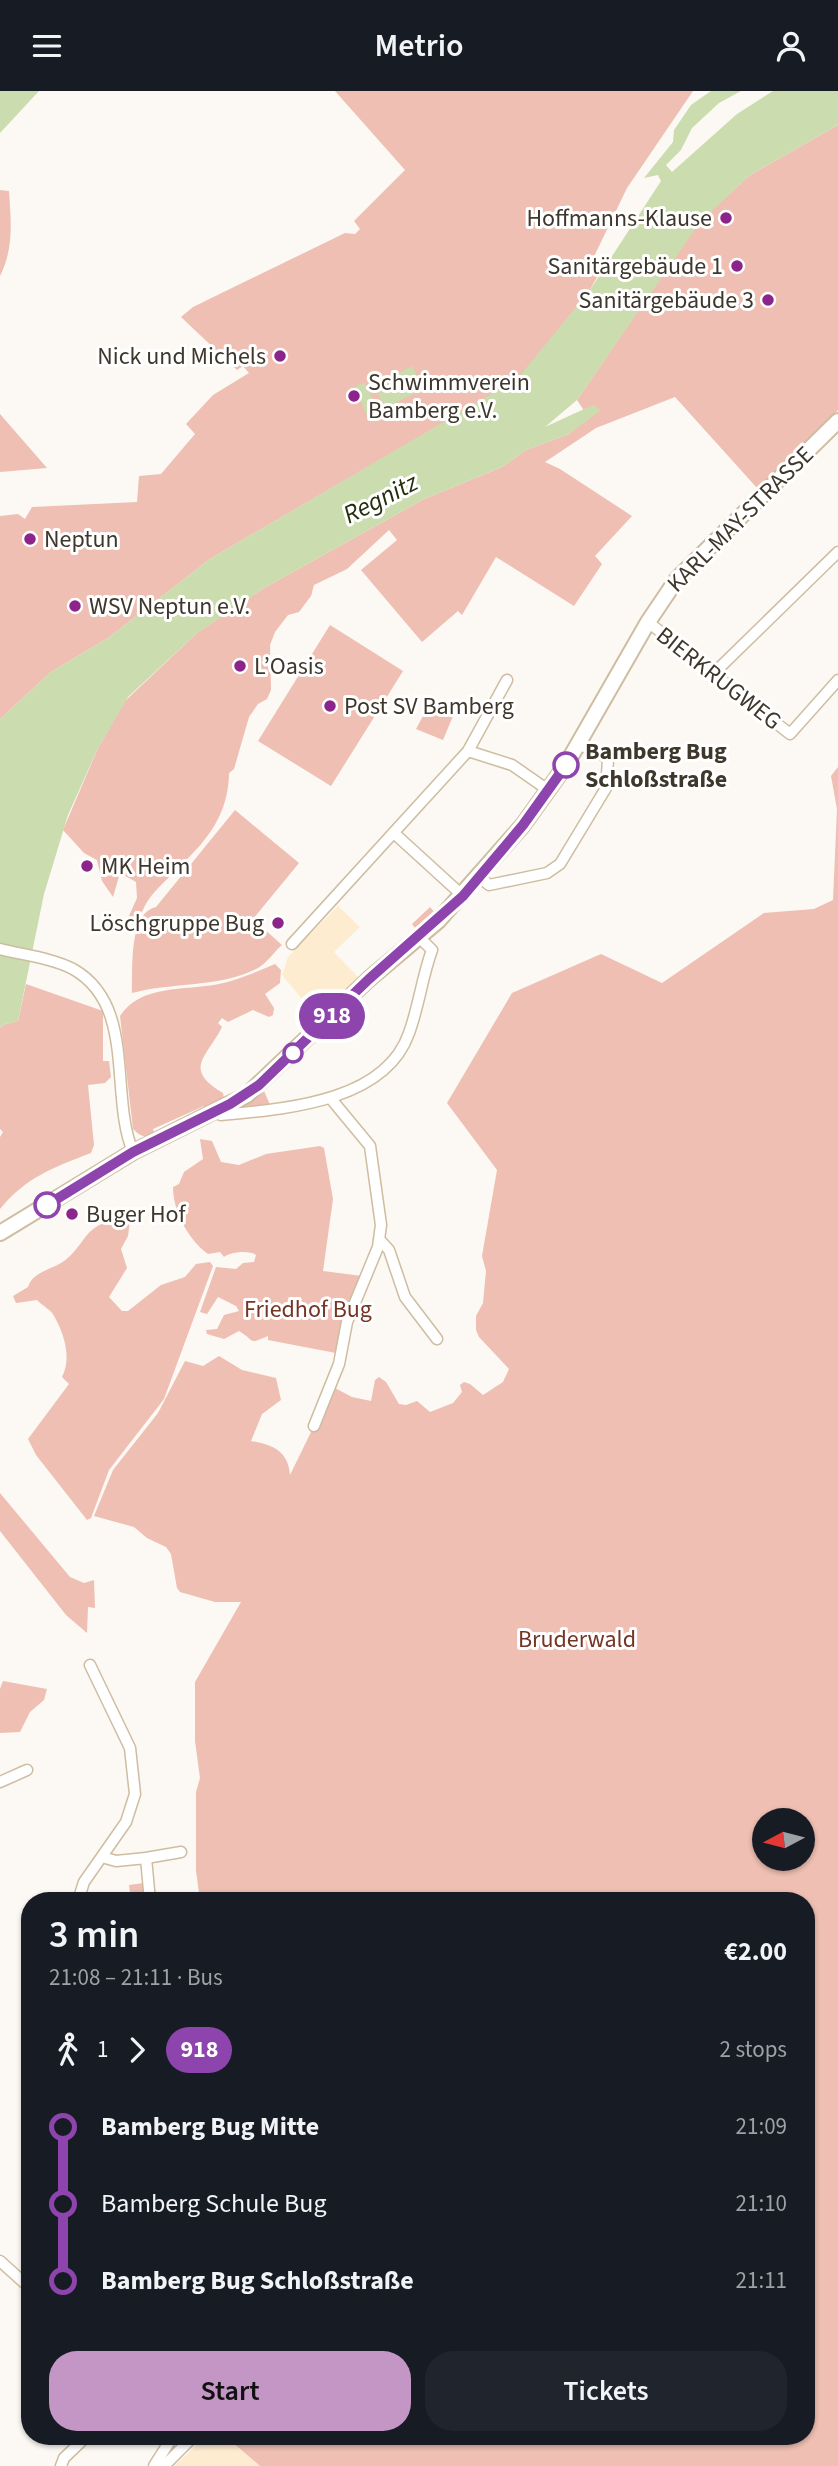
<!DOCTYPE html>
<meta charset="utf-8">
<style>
:root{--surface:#171b24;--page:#20242c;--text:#f1f3f6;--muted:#9ea1a6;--accent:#c496c6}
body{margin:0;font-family:"Source Sans 3",sans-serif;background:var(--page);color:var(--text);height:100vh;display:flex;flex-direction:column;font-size:26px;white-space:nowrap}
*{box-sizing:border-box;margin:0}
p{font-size:23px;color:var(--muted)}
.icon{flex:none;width:38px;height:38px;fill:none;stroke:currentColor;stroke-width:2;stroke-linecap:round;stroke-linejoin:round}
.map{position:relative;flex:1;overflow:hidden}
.drawer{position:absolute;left:21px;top:1801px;width:794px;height:553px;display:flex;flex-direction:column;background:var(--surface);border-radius:28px;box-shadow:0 2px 5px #0004}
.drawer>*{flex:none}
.badge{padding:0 14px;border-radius:23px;font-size:24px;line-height:46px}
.needle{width:46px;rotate:263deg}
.fabs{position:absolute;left:752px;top:1717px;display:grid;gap:14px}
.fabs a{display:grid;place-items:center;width:63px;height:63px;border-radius:50%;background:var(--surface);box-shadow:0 2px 5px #0004;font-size:35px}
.map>.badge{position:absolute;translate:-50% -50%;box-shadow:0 0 0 4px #fff}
.legs{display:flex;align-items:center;gap:10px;height:77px;padding:0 28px;font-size:23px}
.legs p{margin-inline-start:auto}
.summary{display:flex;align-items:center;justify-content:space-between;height:119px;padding:0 28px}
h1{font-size:38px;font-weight:600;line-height:52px}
.primary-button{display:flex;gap:14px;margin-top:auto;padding:14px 28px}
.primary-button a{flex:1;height:80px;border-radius:28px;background:var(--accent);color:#111;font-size:28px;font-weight:600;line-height:80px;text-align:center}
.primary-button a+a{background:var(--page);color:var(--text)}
ul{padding:0 28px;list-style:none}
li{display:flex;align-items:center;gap:24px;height:77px;font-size:26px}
li i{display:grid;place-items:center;width:10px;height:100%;margin:0 9px;background:currentColor}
li i::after{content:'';width:18px;height:18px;margin:-9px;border:5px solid;border-radius:50%;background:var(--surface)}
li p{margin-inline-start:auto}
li:first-child i{background:linear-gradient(#0000 50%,currentColor 0)}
li:last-child i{background:linear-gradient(currentColor 50%,#0000 0)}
header{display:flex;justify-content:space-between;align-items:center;height:91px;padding:0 28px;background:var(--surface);font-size:32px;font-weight:600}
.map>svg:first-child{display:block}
</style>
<header><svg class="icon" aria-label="menu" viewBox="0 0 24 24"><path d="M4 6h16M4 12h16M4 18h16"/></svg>Metrio<svg class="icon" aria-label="person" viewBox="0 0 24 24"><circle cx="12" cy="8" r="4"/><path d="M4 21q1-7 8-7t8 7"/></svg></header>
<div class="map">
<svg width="838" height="2375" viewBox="0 0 838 2375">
<rect width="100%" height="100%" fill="#fcf8f3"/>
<path fill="#fdecd0" d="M338,815L360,836L334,861L359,887L318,927L282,884L288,866Z
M207,2345H225L260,2375H174Z"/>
<path fill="#eebfb2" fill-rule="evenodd" d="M335,0H693L627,97L588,178L599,183L588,202L518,288L210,468L108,547L51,581L0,628V425L18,423L25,428L32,416L137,411L139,385L161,383L195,343L186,333L213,304L249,282L243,275L237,279L181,226L193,216L345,142L355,143L360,138L354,130L405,79Z
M838,34V319L818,342L757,397L675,306L596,337L545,371L560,378L632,425L595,465L602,473L574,515L496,466L462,524L458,520L422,551L361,479L397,449L389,439L347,478L314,494L311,505L299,521L288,524L275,541L270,554L271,599L267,608L258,613L249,626L234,678L229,682C228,741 187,765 152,804C145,812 141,824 136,833L128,827L137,807L136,791L120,782L113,806L102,790L97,769L84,762L63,739L98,657L125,610L197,542L264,497L424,408L502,376L526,359L569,343L589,327L577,309L699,131L750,84Z
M0,99L9,100C11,131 14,157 0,185Z
M0,323L47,377L0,381Z
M330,534L403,580L331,695L258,650Z
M431,610L456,618L443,649L416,638Z
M838,676V2375H260L225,2345H807V1810L200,1809L196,1780V1701L200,1687L195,1650V1591L241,1511H215L180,1501L177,1497L171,1463L166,1456L147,1447L134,1436L94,1425L113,1379L158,1322L185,1270L203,1275L219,1265L242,1279L276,1287L281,1309L262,1323L251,1350C272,1354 288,1359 290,1384L333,1296L352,1306L371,1310L375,1289L379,1286L386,1291L399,1313L406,1314L417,1310L430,1321L453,1312L462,1301L460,1294L464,1291L470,1293L483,1304L503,1291L509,1278L479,1246L476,1239V1225L483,1212L486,1180L482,1165L497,1079L447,1012L512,902L601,863L662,892L764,822L814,818L833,809L837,718L831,685ZM765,1729H803V1768H765Z
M235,719L299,772L253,828L282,854C274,861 267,872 258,877C220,897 173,891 132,902C133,880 128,822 156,816Z
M430,816L436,823L418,841L412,833Z
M275,873L281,879L280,892L265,903L274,917L273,924L269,926L253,919L228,931L222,927L218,932L222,936C207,966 182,978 223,1002L224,1008L207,1019L204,1015L153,1038L155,1044C146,1047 141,1046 133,1038L120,925C141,893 184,900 219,893C239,889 256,881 275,873Z
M26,893L103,920V970H109L111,986L105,992L88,994L94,1054L91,1062C54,1076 25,1087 0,1118V1046L3,1041L0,1038V937L5,933L18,930Z
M264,1000L271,1016L233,1021Z
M200,1048L212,1050L221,1071L239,1074L266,1063L320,1055L324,1057L333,1108L323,1180L362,1185L348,1215L336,1262L268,1249V1245C247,1254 256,1250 239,1240L224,1248L207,1243L206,1239L217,1238L224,1224L239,1220L236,1215L218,1206L207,1223L200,1221L216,1176L236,1178L243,1172L254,1171L256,1164C249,1159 231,1161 224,1166L220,1161L208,1163C189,1149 173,1121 173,1096L179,1093L184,1081L203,1068Z
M131,1122L128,1145L121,1158L127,1177L109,1206L122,1220H128L161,1194L185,1186L196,1173L210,1171L213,1175L164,1308L109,1379L91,1427L87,1429L36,1364L28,1348L69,1293L62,1286C72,1267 64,1242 54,1225C51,1218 42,1215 37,1209L16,1212L13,1205L28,1196C32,1182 49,1179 61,1172C87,1156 84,1126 125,1131Z
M0,1402L70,1486L84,1492L94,1489L95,1517L88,1516L87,1542L66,1524L0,1440Z
M3,1590L47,1598L44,1609L30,1621L20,1641L0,1642V1598Z
M144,1792L146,1809H131L129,1794Z"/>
<path fill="#cbdcae" d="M0,0H39L0,42Z
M711,0H741L719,12L692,37L681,59L666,74L672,81L737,23L773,0H838V34L750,84L700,131L577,309L545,336L593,314L601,319L569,343L526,359L502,376L424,408L264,497L196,543L128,606L98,657L68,724L44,803L18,930L5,933L0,937V628L51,581L108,547L210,468L517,288L588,202L661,90L658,84L644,87L673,51L674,39L691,14Z
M412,275L424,298L385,317L374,295Z
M364,291L379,319L367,325L355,296Z"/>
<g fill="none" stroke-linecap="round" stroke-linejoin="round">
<g stroke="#cebda1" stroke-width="13">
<path id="street" d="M648,531L790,643L838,589
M713,583L838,461
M468,660L512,674L548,699
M395,743L463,805
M480,786L489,794L547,782L560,773L606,697L608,669L602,663L580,654
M292,853L468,660L507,589
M0,858C23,864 52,867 73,878C137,914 109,1004 133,1061
M213,1021L221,1024C282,1018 385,1012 409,942C419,915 422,886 432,859L420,847
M380,1149L389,1159L405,1206L437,1248
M314,1335L339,1273L347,1231L378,1156L381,1134L370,1055L332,1009
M0,1691L27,1679
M102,1766L116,1770L146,1767
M78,1810L84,1791L126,1731L135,1703L130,1657L90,1574
M150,1810L146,1767L181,1761
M0,2170L30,2197
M61,2375L64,2367L87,2345
M154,2375L173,2345
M164,2375L194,2345"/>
</g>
<g stroke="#cebda1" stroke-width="18">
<path id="secondary" d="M0,1142L133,1061L247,1004L369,888L438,830L523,734L566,674L648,531L677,488L838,330"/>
</g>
<use href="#street" stroke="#fff" stroke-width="10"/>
<use href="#secondary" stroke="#fff" stroke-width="14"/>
</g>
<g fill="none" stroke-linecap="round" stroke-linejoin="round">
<g stroke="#fff" stroke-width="16">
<path id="line-1" d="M47,1114L133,1061L230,1013L259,994L369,888L463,805L523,734L566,674"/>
</g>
<use href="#line-1" stroke="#8e44ad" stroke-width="10"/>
</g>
<g fill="#8c258b" stroke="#fff" stroke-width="2.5">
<circle cx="726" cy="127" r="7"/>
<circle cx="737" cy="175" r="7"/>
<circle cx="768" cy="209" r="7"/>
<circle cx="280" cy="265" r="7"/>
<circle cx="354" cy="305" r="7"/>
<circle cx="30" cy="448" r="7"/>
<circle cx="75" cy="515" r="7"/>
<circle cx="240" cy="575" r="7"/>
<circle cx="330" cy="615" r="7"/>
<circle cx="87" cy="775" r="7"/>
<circle cx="278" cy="832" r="7"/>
<circle cx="72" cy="1123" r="7"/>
</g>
<g fill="#fff" stroke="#8e44ad" stroke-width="3.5">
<circle cx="566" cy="674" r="12"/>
<circle cx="293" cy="962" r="9"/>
<circle cx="47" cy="1114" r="12"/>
</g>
<g text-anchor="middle" stroke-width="6" stroke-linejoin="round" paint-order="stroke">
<g font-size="24" fill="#3e372c" stroke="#fff" text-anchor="start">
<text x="712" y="135" text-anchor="end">Hoffmanns-Klause</text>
<text x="723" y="183" text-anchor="end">Sanitärgebäude 1</text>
<text x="754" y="217" text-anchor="end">Sanitärgebäude 3</text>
<text x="266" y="273" text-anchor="end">Nick und Michels</text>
<text x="368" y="299">Schwimmverein<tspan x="368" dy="28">Bamberg e.V.</tspan></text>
<text x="44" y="456">Neptun</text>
<text x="89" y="523">WSV Neptun e.V.</text>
<text x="254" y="583">L’Oasis</text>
<text x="344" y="623">Post SV Bamberg</text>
<text x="101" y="783">MK Heim</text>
<text x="264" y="840" text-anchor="end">Löschgruppe Bug</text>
<text x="86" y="1131">Buger Hof</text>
</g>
<g font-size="24" fill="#3e372c" stroke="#fff">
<text transform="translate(740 428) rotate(-45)" y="8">KARL-MAY-STRASSE</text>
<text transform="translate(719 587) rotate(38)" y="8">BIERKRUGWEG</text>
</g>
<g font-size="24" font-weight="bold" fill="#3e372c" stroke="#fff" text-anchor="start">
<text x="585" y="668">Bamberg Bug<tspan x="585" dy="28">Schloßstraße</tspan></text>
</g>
<g font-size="24" fill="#753525" stroke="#fff">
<text x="308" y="1226">Friedhof Bug</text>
<text x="577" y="1556">Bruderwald</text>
</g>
<g font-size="26" font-style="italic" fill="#232e0b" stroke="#fff">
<text transform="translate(380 407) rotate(-27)" y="9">Regnitz</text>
</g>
</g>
</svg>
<div class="fabs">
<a><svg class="needle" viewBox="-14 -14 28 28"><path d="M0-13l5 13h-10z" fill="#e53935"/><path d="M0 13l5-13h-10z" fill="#9ea1a6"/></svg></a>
</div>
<b class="badge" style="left:332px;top:925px;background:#8e44ad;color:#fff">918</b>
<section class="drawer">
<div class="summary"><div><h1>3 min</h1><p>21:08 – 21:11 · Bus</p></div><b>€2.00</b></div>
<div class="legs"><svg class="icon" aria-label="walk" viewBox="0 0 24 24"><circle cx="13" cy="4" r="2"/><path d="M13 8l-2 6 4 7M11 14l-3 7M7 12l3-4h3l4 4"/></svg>1<svg class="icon" aria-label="forward" viewBox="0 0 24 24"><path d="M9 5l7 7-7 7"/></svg><b class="badge" style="background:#8e44ad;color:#fff">918</b><p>2 stops</p></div>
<ul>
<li><i style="color:#8e44ad"></i><b>Bamberg Bug Mitte</b><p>21:09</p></li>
<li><i style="color:#8e44ad"></i><span>Bamberg Schule Bug</span><p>21:10</p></li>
<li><i style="color:#8e44ad"></i><b>Bamberg Bug Schloßstraße</b><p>21:11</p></li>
</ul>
<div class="primary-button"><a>Start</a><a>Tickets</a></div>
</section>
</div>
